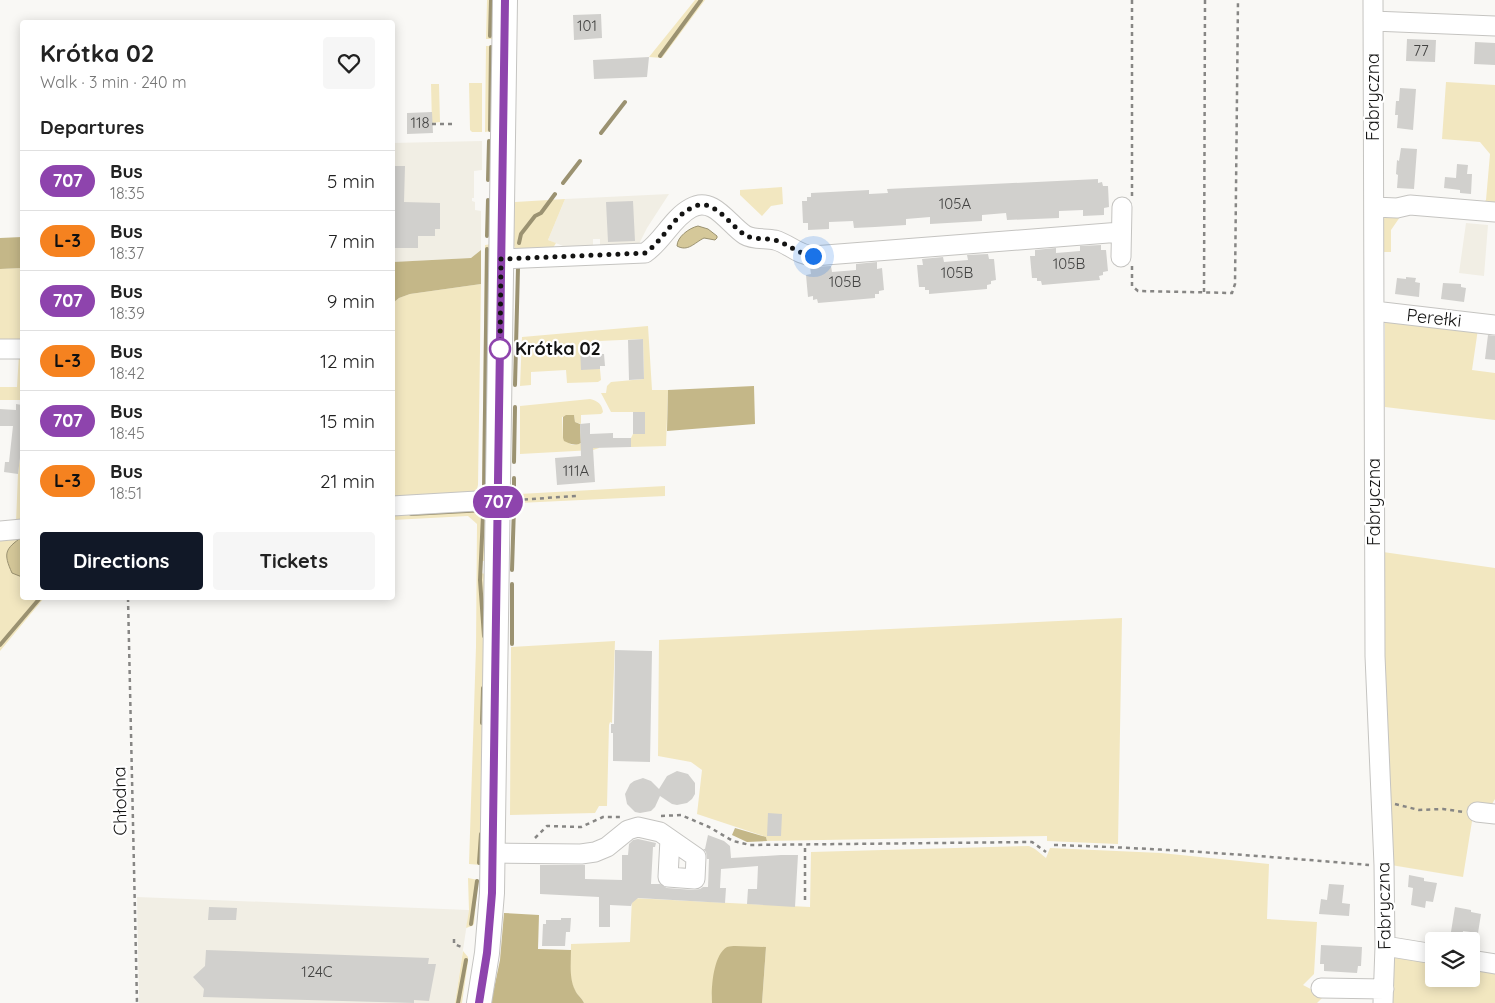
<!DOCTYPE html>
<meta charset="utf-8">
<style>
:root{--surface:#fff;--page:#f6f6f6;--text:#222;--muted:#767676;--line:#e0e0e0;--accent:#111827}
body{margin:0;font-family:Quicksand,sans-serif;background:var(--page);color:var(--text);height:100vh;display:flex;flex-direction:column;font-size:19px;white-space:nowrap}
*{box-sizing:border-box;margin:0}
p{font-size:16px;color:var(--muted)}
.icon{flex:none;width:28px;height:28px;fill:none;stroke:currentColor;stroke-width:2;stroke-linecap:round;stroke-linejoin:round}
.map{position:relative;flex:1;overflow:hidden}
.panel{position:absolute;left:20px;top:20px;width:375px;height:580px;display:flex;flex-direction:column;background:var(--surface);border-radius:5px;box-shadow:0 2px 12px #0003}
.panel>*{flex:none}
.badge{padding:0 10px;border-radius:16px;font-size:18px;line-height:32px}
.tools{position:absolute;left:1425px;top:932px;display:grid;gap:10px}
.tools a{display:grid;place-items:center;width:55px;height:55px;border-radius:5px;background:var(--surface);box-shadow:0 2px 12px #0003;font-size:25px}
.you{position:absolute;width:25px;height:25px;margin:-12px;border:4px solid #fff;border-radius:50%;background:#1a73e8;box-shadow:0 0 0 8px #1a73e833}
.map>.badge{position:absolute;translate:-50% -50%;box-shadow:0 0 0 2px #fff}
h2{padding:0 20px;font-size:19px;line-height:45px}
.round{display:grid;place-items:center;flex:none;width:52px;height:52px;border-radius:5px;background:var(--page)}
.overview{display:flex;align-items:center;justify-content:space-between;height:85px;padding:0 20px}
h1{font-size:24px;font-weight:700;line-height:38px}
.action{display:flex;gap:10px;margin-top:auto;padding:10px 20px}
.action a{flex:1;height:58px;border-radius:5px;background:var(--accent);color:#fff;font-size:20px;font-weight:700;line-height:58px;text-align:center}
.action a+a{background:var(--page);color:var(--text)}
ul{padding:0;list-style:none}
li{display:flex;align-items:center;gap:15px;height:60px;padding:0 20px;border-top:1px solid var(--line)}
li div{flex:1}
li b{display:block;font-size:19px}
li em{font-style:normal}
li .badge{min-width:55px;font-weight:700;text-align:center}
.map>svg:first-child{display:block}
</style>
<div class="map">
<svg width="1495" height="1003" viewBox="0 0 1495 1003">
<rect width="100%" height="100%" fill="#f9f8f5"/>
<path fill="#f1eee4" d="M482,141V170L474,171V198H472V201L475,202V210L481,211V250L471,258L393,262L392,143Z
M669,194L647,228L639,244L600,247V239H593V247L568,248L548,240L565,199Z
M1466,223L1488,225L1484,276L1459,273Z
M137,897L469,910L455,1003H139Z"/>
<path fill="#f2e7c0" d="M487,0H496L493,39H486Z
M695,0H705L662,58L649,57Z
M486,46H494L492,131L485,132Z
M1446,82L1495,85V207L1480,206L1486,200L1490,154L1480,142L1442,139Z
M469,83H482V132H472L470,130Z
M431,84H439L440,122L432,123Z
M782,187L783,204L771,206L762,216L740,195V190Z
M565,199L548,240L556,243L553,248L515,249L512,237L515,202Z
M1387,216L1400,217L1391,230V252H1381L1382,220Z
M492,244L490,489L480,497L482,486L485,245Z
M22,268V344H0V269Z
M481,284L478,485L475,497L393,502V303L399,298L410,294Z
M1391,318L1478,329L1472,370L1495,373V420L1385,407V322Z
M648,326L652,390H668L666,446L631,447V438L633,434H645V412H611L601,393H606L607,386L611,382L644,379L643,339L599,341V346L581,369H600L601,380L598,382L567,383L566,370L531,372V385L520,386L522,337Z
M19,355H22V400H0V387H17Z
M590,399C598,401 602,404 603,412L601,414L581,415V424L575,422L574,415L562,417L563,438L570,444L573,445L598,440L599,448L593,450L520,454V406Z
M22,442V522H16L18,474Z
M665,486V496L519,503V494Z
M393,509H487V561H480L479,573L487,574L481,865L469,864L476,647L477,524L468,516L393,520Z
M22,533V598H44L0,651V536Z
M1383,552L1495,568V799L1492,804L1474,809L1463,877L1391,865L1384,676Z
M1122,618L1118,844L1047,841V836L767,841L766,837L697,814L702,770L691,762L658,756L659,640Z
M615,641L612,723L610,722L609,725L607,806H599L595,813L510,815L511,647Z
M1029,846L1035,849L1046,858L1050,848L1161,853L1269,864L1267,919L1317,922L1314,974L1303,985L1324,996L1317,1003H762L766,947L721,954C715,970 711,985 712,1003H584C582,998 577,995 574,989C568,976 571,959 571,944L630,942L632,898L810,907L811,852Z
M468,878L478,880L474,924L472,926L466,928L469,910Z
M463,951L468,957V961L462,1003H455Z
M1394,952L1434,959V979H1471V965L1495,969V1003H1392Z"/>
<path fill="#c4b788" d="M22,237V268L0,269V238Z
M481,250V284L410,294L399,298L393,303V262L471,258Z
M754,386L755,424L667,431L668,390Z
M566,415H574L575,422L580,424L581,443C575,446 570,444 564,441L563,438V417Z
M735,828L766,837L767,841L747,842L732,835Z
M504,913L539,915L538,949L571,950C571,963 569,978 575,990C577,995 582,998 584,1003H491L500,960Z
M735,946L766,947L762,1003H712C711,989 713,955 727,947C730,946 733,946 735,946Z"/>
<path fill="#d5c899" stroke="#9b9271" d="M698,226L708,229L717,236V238L715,240L704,238C694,243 688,252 677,246C677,237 689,228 698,226Z
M22,537V577L12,573C3,553 5,549 22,537Z"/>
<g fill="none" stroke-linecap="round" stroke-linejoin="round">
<path stroke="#9b9271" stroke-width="4" d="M490,36L491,0
M660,56L701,0
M490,130L491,47
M601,133L625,102
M488,180L489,141
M563,183L580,161
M487,236L488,200
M519,243L521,234L535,216L541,213L555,194
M515,385L518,268
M514,462L515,407
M484,491L487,249
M514,494V478
M411,514L485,510V514L483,515L480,580L484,636
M512,570L514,507
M512,644V584
M0,645L40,598
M482,723L483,688
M479,863L481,834
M471,924L477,881
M458,1003L466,960"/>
</g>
<path fill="#d1d0cd" d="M601,14L602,38L574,40L573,15Z
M1407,39L1436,40L1435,62L1406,61Z
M1475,42L1495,43V65L1474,64Z
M649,57L647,77L594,79L593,60Z
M1400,88L1416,89L1413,130L1397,128L1398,115H1395L1396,101H1399Z
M432,112L433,133L407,134V113Z
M1401,148L1417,149L1414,189L1397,188L1398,175L1396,174L1397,160L1399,161Z
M1457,164L1468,165L1467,174H1472L1471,194L1460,193V190L1444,188L1445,177L1456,178Z
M392,166H405L404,202L440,203V229H435V236H418V248H392Z
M1098,179V183L1102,182L1103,186H1108L1109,207L1104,208V215L1083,216V210L1059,211V218L1007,220L1006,213L982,215V221L930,224V217L906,219V225L875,227L854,228L853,221L829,222V229L808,230V223H803L802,201H807V197H811V193L869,190V194L888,193L887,189Z
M633,201L635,241L608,242L606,202Z
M1101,245V250H1106L1108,271L1103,272V275L1099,276L1100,280L1042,285L1041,281H1037V278H1032L1030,256H1035V250L1056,248V253L1080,251V246Z
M988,254L989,259H994L996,280L991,281V284L987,285V289L929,294V290H925V287H919L917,265H923L922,259L943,257L944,262L968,260L967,255Z
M877,262V269L882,268L884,290L879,291V294H875V298L818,303L817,299L813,300V296L808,297L806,275L811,274L810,267L831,266L832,272L856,270V264Z
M1406,277L1416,278L1415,282L1420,283L1419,297L1395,294L1397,278L1406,279Z
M1443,283L1461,284V287L1466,288L1464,302L1441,299Z
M1488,335L1495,336V360L1485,359Z
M643,339L644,379L629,380L628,340Z
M599,346V354H604L605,366H600V369L581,370L580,347Z
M16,404L22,405V442L18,474L4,472L5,462H9L13,426H0V409L16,410Z
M633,412H645V434H633Z
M590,423V434L613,433V438H631V447L593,448L595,482L557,485L555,458L581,456L580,424Z
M615,650L652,651L650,762L613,761V733H611V724H614Z
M677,771L688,774L695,783V794L692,799L687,803L677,805L672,804L660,796L655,807L651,811L640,813L635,812L627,804L625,794L630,784L634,781L643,778L651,781L659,789L667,776Z
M768,813L782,814L781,836H767Z
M708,835L724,841L730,846L731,858L781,855H798L795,907L747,904L748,889H757L758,866L721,869L720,888H726L725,903L638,898L632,903L631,906L610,905V927H599V897L540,894V865H585V879L622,880V855H628L629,844L633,840L638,839L656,843L655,847H653L651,884H660L667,888L694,890L700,889L703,887H708L709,859H707L706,852L703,849H705Z
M1409,875L1424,878V881L1437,883L1433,902L1426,901L1425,908L1411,905L1413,888L1408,887Z
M1329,884L1344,885L1342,903L1350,904L1349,916L1319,914L1321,899L1327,900Z
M209,907L237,908L236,920H208Z
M1455,907L1471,910V912L1481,914L1478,933L1463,931L1462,940L1450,938Z
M561,918H571L570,932H566L565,946H542L543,924H546V920H561Z
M1321,945L1362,947L1361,966H1358L1357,973L1324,971V964H1320Z
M206,950L429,958L428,964H436L429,1001L414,1000V1003L203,997L204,989L193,977L205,966Z"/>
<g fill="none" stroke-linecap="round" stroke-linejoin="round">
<g stroke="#c5c4c1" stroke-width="21">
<path id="minor" d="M1373,0L1375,656L1384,865L1385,946L1383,1003
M1373,21L1495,26
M1374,207L1397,208L1410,205L1495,212
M1121,257L1122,207
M501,259L645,253C663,241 672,218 691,208C713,195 729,225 745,235C753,240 766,238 775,240C789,244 798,255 813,256L1121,232
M1374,311L1495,325
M0,349H22
M392,506L477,501L498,502
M0,531L22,529
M1477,812L1495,814
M492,853L581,854L595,852L607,847L628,830L638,827L660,832L696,857L695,879L668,877L670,839
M1385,946L1434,954
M1471,960L1495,964
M1321,988L1384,989"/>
</g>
<g stroke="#c5c4c1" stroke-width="26">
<path id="major" d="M479,1003L487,953L492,893L505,0"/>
</g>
<path stroke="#878684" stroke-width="2.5" stroke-dasharray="4 4" stroke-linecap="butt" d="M432,124H455
M1132,196V0
M1132,266V286L1138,291L1232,293L1235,284L1238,0
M1204,292L1205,0
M516,500L576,496
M128,598L137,1003
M1395,804L1419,810L1443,809L1464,812
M661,816L681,815L709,827L733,841L750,845L1032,842L1046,852
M535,838L547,826L581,827L603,817H620
M1054,845C1159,848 1264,856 1369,865
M805,900V845
M454,939V944L464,948"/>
<use href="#minor" stroke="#fff" stroke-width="19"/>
<use href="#major" stroke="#fff" stroke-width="24"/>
</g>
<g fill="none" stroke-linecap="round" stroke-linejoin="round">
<g stroke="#fff" stroke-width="11">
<path id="line" d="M479,1003L487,953L492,893L505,0"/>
</g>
<use href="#line" stroke="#8e44ad" stroke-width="8"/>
<path stroke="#141413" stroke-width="5" stroke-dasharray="0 9" d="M500,349L501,259L645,253C663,241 672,218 691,208C713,195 729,225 745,235C753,240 766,238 775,240C788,244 798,254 813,256"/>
</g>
<circle fill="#fff" stroke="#8e44ad" stroke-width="2.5" cx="500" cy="349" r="10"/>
<g text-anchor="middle" stroke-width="4.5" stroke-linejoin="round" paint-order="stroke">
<g font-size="15" fill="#434342">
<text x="587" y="31">101</text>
<text x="1421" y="56">77</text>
<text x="420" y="128">118</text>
<text x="955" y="209">105A</text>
<text x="1069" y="269">105B</text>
<text x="957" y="278">105B</text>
<text x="845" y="287">105B</text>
<text x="576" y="476">111A</text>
<text x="317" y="977">124C</text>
</g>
<g font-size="18" fill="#141413" stroke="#fff">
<text transform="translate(1373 97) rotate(-90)" y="6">Fabryczna</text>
<text transform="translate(1434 318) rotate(6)" y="6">Perełki</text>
<text transform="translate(1374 502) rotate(-90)" y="6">Fabryczna</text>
<text transform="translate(120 801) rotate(-91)" y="6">Chłodna</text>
<text transform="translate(1384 906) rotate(-91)" y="6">Fabryczna</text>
</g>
<g font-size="18" font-weight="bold" fill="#141413" stroke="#fff" text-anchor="start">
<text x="515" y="355">Krótka 02</text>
</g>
</g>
</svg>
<div class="tools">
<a><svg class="icon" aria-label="layers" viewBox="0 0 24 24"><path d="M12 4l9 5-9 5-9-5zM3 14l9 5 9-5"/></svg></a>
</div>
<div class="you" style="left:813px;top:256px"></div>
<b class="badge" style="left:498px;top:502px;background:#8e44ad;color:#fff">707</b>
<section class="panel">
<div class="overview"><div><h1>Krótka 02</h1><p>Walk · 3 min · 240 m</p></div><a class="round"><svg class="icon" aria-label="heart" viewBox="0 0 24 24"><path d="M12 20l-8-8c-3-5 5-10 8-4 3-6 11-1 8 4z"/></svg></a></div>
<h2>Departures</h2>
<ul>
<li><span class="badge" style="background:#8e44ad;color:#fff">707</span><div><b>Bus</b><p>18:35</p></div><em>5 min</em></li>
<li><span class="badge" style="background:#f58220;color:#111">L-3</span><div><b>Bus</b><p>18:37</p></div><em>7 min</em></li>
<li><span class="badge" style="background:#8e44ad;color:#fff">707</span><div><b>Bus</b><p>18:39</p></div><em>9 min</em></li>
<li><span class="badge" style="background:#f58220;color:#111">L-3</span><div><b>Bus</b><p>18:42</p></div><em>12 min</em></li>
<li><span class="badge" style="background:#8e44ad;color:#fff">707</span><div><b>Bus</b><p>18:45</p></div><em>15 min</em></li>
<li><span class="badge" style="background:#f58220;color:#111">L-3</span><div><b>Bus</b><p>18:51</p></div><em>21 min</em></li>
</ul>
<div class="action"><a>Directions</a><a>Tickets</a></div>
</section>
</div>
